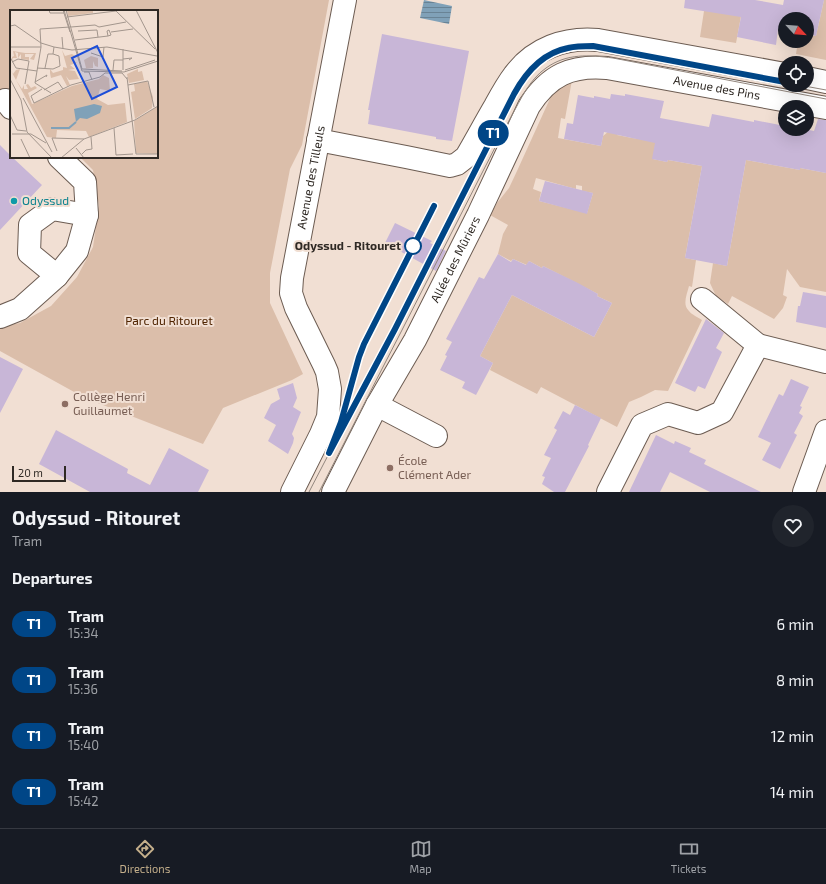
<!DOCTYPE html>
<meta charset="utf-8">
<style>
:root{--surface:#171b24;--page:#20242c;--text:#f1f3f6;--muted:#9ea1a6;--line:#363941;--accent:#c4af8b}
body{margin:0;font-family:"Exo 2",sans-serif;background:var(--page);color:var(--text);height:100vh;display:flex;flex-direction:column;font-size:15px;white-space:nowrap}
*{box-sizing:border-box;margin:0}
p{font-size:13px;color:var(--muted)}
.icon{flex:none;width:22px;height:22px;fill:none;stroke:currentColor;stroke-width:2;stroke-linecap:round;stroke-linejoin:round}
.map{position:relative;height:492px;overflow:hidden}
.panel{display:flex;flex-direction:column;background:var(--surface);flex:1}
.panel>*{flex:none}
.badge{padding:0 8px;border-radius:13px;font-size:14px;line-height:26px}
.needle{width:26px;rotate:116deg}
.buttons{position:absolute;left:778px;top:12px;display:grid;gap:8px}
.buttons a{display:grid;place-items:center;width:36px;height:36px;border-radius:50%;background:var(--surface);box-shadow:0 4px 16px #0002;font-size:20px}
.scale{position:absolute;left:12px;bottom:10px;width:54px;box-sizing:border-box;padding-left:4px;border:2px solid #2f2924;border-top:0;font-size:11px;line-height:14px;white-space:nowrap;color:#2f2924;-webkit-text-stroke:3px #f1dfd3;paint-order:stroke}
.map>.badge{position:absolute;translate:-50% -50%;box-shadow:0 0 0 2px #fff}
h2{padding:0 12px;font-size:15px;line-height:36px}
.round{display:grid;place-items:center;flex:none;width:42px;height:42px;border-radius:21px;background:var(--page)}
.headline{display:flex;align-items:center;justify-content:space-between;height:68px;padding:0 12px}
h1{font-size:19px;font-weight:700;line-height:30px}
ul{padding:0;list-style:none}
li{display:flex;align-items:center;gap:12px;height:56px;padding:0 12px}
li div{flex:1}
li b{display:block;font-size:15px}
li em{font-style:normal}
li .badge{min-width:44px;font-weight:700;text-align:center}
.menu{display:flex;justify-content:space-around;align-items:center;height:56px;border-top:1px solid var(--line);background:var(--surface);font-size:11px;color:var(--muted)}
.menu a{display:grid;justify-items:center;gap:2px}
.menu .on{color:var(--accent)}
.map>svg:first-child{display:block}
</style>
<div class="map">
<svg width="826" height="492" viewBox="0 0 826 492">
<defs>
<pattern id="water-rules" width="6" height="5" patternUnits="userSpaceOnUse"><rect width="6" height="5" fill="#80a1b8"/><path d="M0 2.5h6" fill="none" stroke="#698395"/></pattern>
</defs>
<rect width="100%" height="100%" fill="#f1dfd3"/>
<path fill="#dbbeaa" fill-rule="evenodd" d="M0,0H329L302,145L290,169L270,273V303L303,374L292,380L223,408L203,444L85,398L0,351V327L20,323L51,306L77,277L93,247L99,206L93,170L80,157H157V11H11V109L0,102Z
M744,0L736,43L700,37L704,11Z
M824,0H826V60L796,54L798,41H807V34L816,36Z
M572,80L565,119L561,118L558,138L601,146L603,136L609,131L618,133L617,135L632,138L656,141L653,159L667,162L668,160L702,166L685,258L696,260L692,287L689,286C687,294 682,305 689,311C692,315 698,317 702,320L668,391L655,390L641,397L629,402L617,427L541,387L537,394L490,370L493,363L480,356L512,295L594,337L612,303L597,296L598,294L543,266L542,268L529,261L527,265L513,259L511,261L498,254L503,234L508,225L490,215L497,203L509,188L517,171L553,92ZM536,178L576,189V185L582,186V191L593,193L587,213L539,201L541,192L533,189Z
M746,160L800,170V168L826,173V292L800,287L787,269L783,295L787,297L783,308L774,319L732,296L728,304L716,296L710,283L713,263L727,266Z"/>
<path fill="url(#water-rules)" d="M424,0L452,6L449,24L420,18Z"/>
<path fill="#c8b6d7" d="M685,0H755L783,5L784,0H824L816,36L807,34V19H785V30L778,29L776,45L737,37L741,17L684,8Z
M382,34L469,51L452,141L436,139V137L368,124L370,110H368Z
M611,94L625,96V94L664,101L660,118L709,127L712,114L754,122V120L785,126V129H804L814,131L818,119L826,120V173L800,168V170L746,160L727,266L685,258L702,166L668,160L667,162L652,159L655,143L604,132L601,146L564,139L567,123L573,124L578,95L594,98V96L610,99Z
M0,145L11,156V157H12L42,185L0,230Z
M545,181L593,193L587,214L539,201Z
M395,223L432,241L430,243L446,251L436,271L385,243Z
M498,254L511,262L513,259L526,265L529,261L542,268L543,266L578,283L598,294L597,296L612,303L594,337L512,295L480,356L493,363L476,395L462,388L465,382L440,370L447,356L445,355L452,342L446,339L479,277L484,279Z
M803,292L826,296V328L796,322L798,306H800Z
M706,319L724,333L716,348L722,352L705,389L698,386L695,392L675,383Z
M0,357L23,369L0,413Z
M791,379L809,387L800,406L802,407L799,413L803,416L794,433L797,435L780,469L762,460L771,443L758,437L779,394L783,396Z
M293,383L297,398L293,407L301,412L292,434L294,438L293,443L288,454L268,441L276,425L264,418L271,404L280,399L277,389Z
M575,405L601,418L588,445L589,446L565,492H554L542,484L545,477L542,476L551,458L544,455L557,430L554,428L563,411L570,415Z
M56,430L128,469L127,473L150,485L169,448L209,470L198,492H90L39,464Z
M656,435L674,444L675,441L691,448L689,452L706,460L704,464L761,492H710L670,472L660,492H629Z"/>
<g fill="none" stroke-linecap="round" stroke-linejoin="round">
<g stroke="#6c5c52" stroke-width="24">
<g id="minor">
<path d="M807,78L826,82"/>
<path d="M5,100L11,108"/>
<path d="M318,140L406,157L450,166L457,164L466,157C476,140 485,123 495,106C501,95 507,84 514,75C534,48 565,37 598,40L785,74"/>
<path d="M57,276L29,253L30,225L52,209L87,215"/>
<path d="M702,299L758,345L826,362"/>
<path d="M0,317L20,309L57,276L77,251L87,215L85,182L59,157"/>
<path d="M377,405L436,436"/>
<path id="s1" d="M292,492L321,434L328,417L330,389L327,372L324,365L296,308L291,293L292,278L345,0"/>
<path id="s2" d="M333,492L377,405L415,340L478,215L529,106C549,75 571,65 607,68L826,108"/>
<path d="M608,492L642,425L668,414L698,423L722,412L758,345"/>
<path d="M804,492L826,431"/>
</g>
</g>
<use href="#minor" stroke="#fff" stroke-width="22"/>
<path stroke="#92867d" stroke-width="1" d="M799,85L826,90
M341,421L359,357L364,344L434,205
M309,492L377,361L395,329L502,115C517,89 531,58 563,49C573,46 583,46 593,46L785,82
M319,492L384,365L401,332C428,279 455,226 482,173C492,154 501,135 511,117C521,99 529,80 546,68C567,53 589,55 613,58L826,99"/>
</g>
<g fill="none" stroke-linecap="round" stroke-linejoin="round">
<g stroke="#fff" stroke-width="9">
<path id="line" d="M434,206L364,344L359,357L341,422L329,453L395,329L514,94C526,72 542,53 568,48C576,46 585,46 593,46L785,82"/>
</g>
<use href="#line" stroke="#004687" stroke-width="6"/>
</g>
<circle fill="#0f9aa8" stroke="#f1dfd3" stroke-width="1.5" cx="14" cy="201" r="4"/>
<circle fill="#fff" stroke="#004687" stroke-width="2" cx="413" cy="246" r="8"/>
<g fill="#8d6e63" stroke="#f1dfd3" stroke-width="1.5">
<circle cx="65" cy="404" r="4"/>
<circle cx="390" cy="468" r="4"/>
</g>
<g text-anchor="middle" stroke-width="4" stroke-linejoin="round" paint-order="stroke">
<g font-size="12" fill="#2f2924" stroke="#f1dfd3">
<text dy="4" stroke="none"><textPath href="#s2" startOffset="637">Avenue des Pins</textPath></text>
<text dy="4" stroke="none"><textPath href="#s1" startOffset="333">Avenue des Tilleuls</textPath></text>
<text dy="4" stroke="none"><textPath href="#s2" startOffset="263">Allée des Mûriers</textPath></text>
</g>
<g font-size="12" fill="#0d838f" stroke="#f1dfd3" text-anchor="start">
<text x="22" y="205">Odyssud</text>
</g>
<g font-size="12" font-weight="bold" fill="#2f2924" stroke="#f1dfd3" text-anchor="end">
<text x="401" y="250">Odyssud - Ritouret</text>
</g>
<g font-size="12" fill="#4f2400" stroke="#f1dfd3">
<text x="169" y="325">Parc du Ritouret</text>
</g>
<g font-size="12" fill="#785e54" stroke="#f1dfd3" text-anchor="start">
<text x="73" y="401">Collège Henri<tspan x="73" dy="14">Guillaumet</tspan></text>
<text x="398" y="465">École<tspan x="398" dy="14">Clément Ader</tspan></text>
</g>
</g>
<g transform="translate(10 10)">
<rect width="148" height="148" fill="#f1dfd3"/>
<path d="M57,0H83V3L58,6ZM52,40L55,46L62,44L65,46L63,50L67,53L60,55L65,59L58,60L65,61L69,69L59,70L56,66L60,75L57,76L51,65L41,68L40,63V59L43,63L53,60V57L57,58ZM3,41L15,43H26L24,50L20,49L24,44H15V47H19V50L11,49V44L8,48V43L5,42L7,48H3V51L2,47L4,46ZM81,46L88,48V57L85,56L83,51V58L72,59L76,58L74,50ZM0,59L3,64L6,60L10,59L6,70L12,79L14,75V79H18L16,75L18,74L21,78L25,76L27,78L18,83L22,94L62,76L89,69L93,65L99,68L100,81L90,79L87,89L98,95L115,93L117,112L79,127L76,121L47,120L46,128L37,127ZM128,59V62L132,61L134,70L119,73L117,64ZM137,71L143,87L142,98L125,109L121,82L125,81L124,74ZM148,96V144L126,143L124,111Z" fill="#dbbeaa"/>
<path d="M84,94L92,96L90,103L77,109L70,108L66,112L64,99Z" fill="#80a1b8"/>
<path fill="none" stroke="#80a1b8" stroke-width="2" d="M41,118H59L66,112"/>
<path fill="none" stroke="#a3968d" stroke-width="1" d="M39,0L40,3H54M53,0L60,22M54,0L72,61L114,62L148,51M56,0L72,59L112,61M105,0L145,39M126,0L148,43M57,7L106,1M0,16L5,15L31,33L44,37L62,40L97,37L147,46M61,17L85,15L89,17L116,12M99,20L101,25L98,26L97,21ZM68,21L87,20L88,27M101,22L123,19M52,27L53,39M65,30L98,26M0,37H31M113,39V60M81,43L93,47L94,37M0,47L6,58L27,61M113,49L122,48L119,50M2,52L8,49L19,51L15,74M27,58L43,59L50,56L49,46L43,44L44,37M35,58L38,44H43M103,60L104,50H113M115,60L145,50M74,62H79L82,70M117,67L126,144M0,69L11,90L17,122L42,148M25,72L37,65L36,67M118,75L138,71L144,97M32,79L21,86L24,93L61,75L90,67L95,63H112L117,69M34,80L48,72L53,79M41,83L25,73L31,37L30,19L60,17M13,88L42,142M0,105L7,120L16,121M104,118L106,145M2,124H21L36,133M11,129L20,148M66,138L74,148M47,141L42,128L74,129M72,144L76,140L82,139L81,127M126,144H148M106,145L123,144M51,148L74,129L125,110L148,96"/>
<path fill="#1d4ed8" fill-opacity="0.15" stroke="#1d4ed8" stroke-width="2" d="M87,36L107,77L82,89L62,48Z"/>
<rect width="148" height="148" fill="none" stroke="#2f2924" stroke-width="2"/>
</g>
</svg>
<div class="buttons">
<a><svg class="needle" viewBox="-14 -14 28 28"><path d="M0-13l5 13h-10z" fill="#e53935"/><path d="M0 13l5-13h-10z" fill="#9ea1a6"/></svg></a>
<a><svg class="icon" aria-label="locate" viewBox="0 0 24 24"><circle cx="12" cy="12" r="6"/><path d="M12 2v4M12 18v4M2 12h4M18 12h4"/></svg></a>
<a><svg class="icon" aria-label="layers" viewBox="0 0 24 24"><path d="M12 4l9 5-9 5-9-5zM3 14l9 5 9-5"/></svg></a>
</div>
<div class="scale">20 m</div>
<b class="badge" style="left:493px;top:133px;background:#004687;color:#fff">T1</b>
</div>
<section class="panel">
<div class="headline"><div><h1>Odyssud - Ritouret</h1><p>Tram</p></div><a class="round"><svg class="icon" aria-label="heart" viewBox="0 0 24 24"><path d="M12 20l-8-8c-3-5 5-10 8-4 3-6 11-1 8 4z"/></svg></a></div>
<h2>Departures</h2>
<ul>
<li><span class="badge" style="background:#004687;color:#fff">T1</span><div><b>Tram</b><p>15:34</p></div><em>6 min</em></li>
<li><span class="badge" style="background:#004687;color:#fff">T1</span><div><b>Tram</b><p>15:36</p></div><em>8 min</em></li>
<li><span class="badge" style="background:#004687;color:#fff">T1</span><div><b>Tram</b><p>15:40</p></div><em>12 min</em></li>
<li><span class="badge" style="background:#004687;color:#fff">T1</span><div><b>Tram</b><p>15:42</p></div><em>14 min</em></li>
</ul>
</section>
<nav class="menu">
<a class="on"><svg class="icon" aria-label="directions" viewBox="0 0 24 24"><path d="M12 3l9 9-9 9-9-9zM9 14v-3h6M13 9l2 2-2 2"/></svg>Directions</a>
<a><svg class="icon" aria-label="map" viewBox="0 0 24 24"><path d="M3 6l6-2 6 2 6-2v14l-6 2-6-2-6 2zM9 4v14M15 6v14"/></svg>Map</a>
<a><svg class="icon" aria-label="tickets" viewBox="0 0 24 24"><path d="M3 7h18v10H3zM15 7v10"/></svg>Tickets</a>
</nav>
